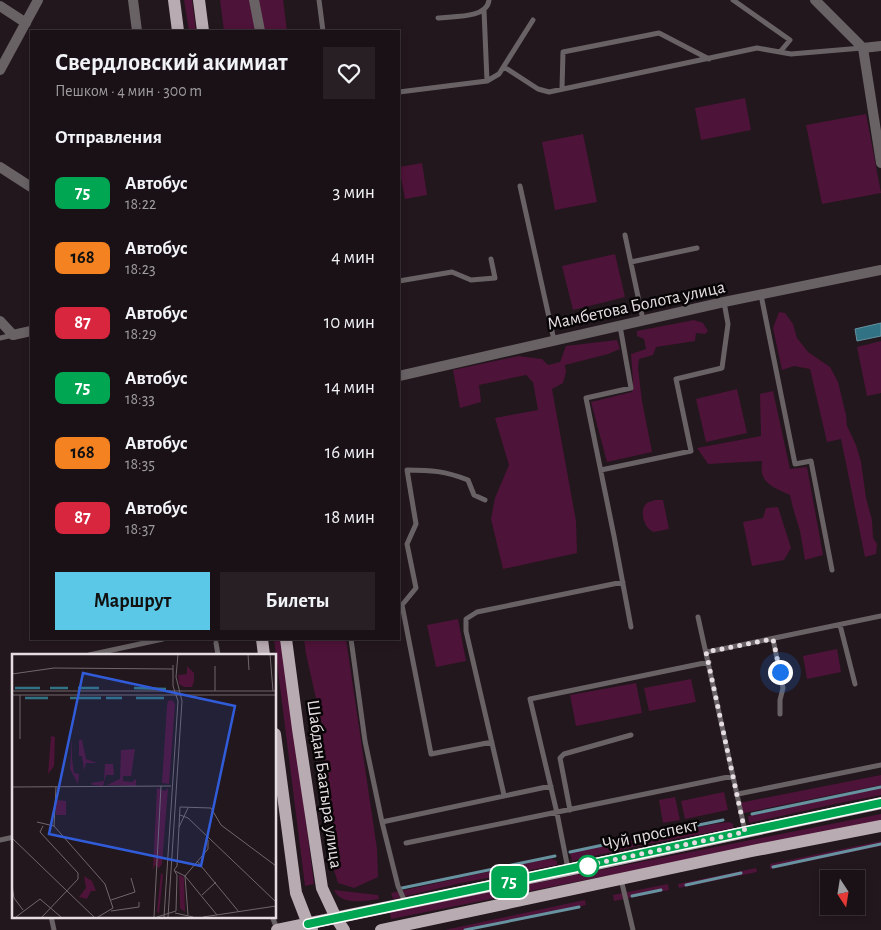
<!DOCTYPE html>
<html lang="ru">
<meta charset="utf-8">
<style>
:root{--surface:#1a1116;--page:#271f23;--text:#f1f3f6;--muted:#9f9da1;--line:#383135;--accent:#5bc8e7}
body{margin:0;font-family:"Alegreya Sans",sans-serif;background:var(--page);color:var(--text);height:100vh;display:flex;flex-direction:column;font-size:19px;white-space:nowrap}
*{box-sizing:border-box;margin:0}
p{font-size:16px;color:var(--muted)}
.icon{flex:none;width:28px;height:28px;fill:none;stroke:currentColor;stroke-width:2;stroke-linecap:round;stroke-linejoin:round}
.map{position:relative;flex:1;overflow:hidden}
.details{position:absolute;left:30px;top:30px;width:370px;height:610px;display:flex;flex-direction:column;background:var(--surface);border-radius:0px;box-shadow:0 2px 8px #0003,0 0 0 1px var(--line)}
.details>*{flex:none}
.badge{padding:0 10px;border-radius:8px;font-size:18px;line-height:32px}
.needle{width:32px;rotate:168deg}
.buttons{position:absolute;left:820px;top:870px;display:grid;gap:10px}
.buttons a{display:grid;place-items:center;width:45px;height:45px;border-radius:0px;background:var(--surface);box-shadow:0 2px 8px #0003,0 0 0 1px var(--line);font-size:25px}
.you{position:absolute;width:25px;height:25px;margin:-12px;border:4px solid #fff;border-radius:50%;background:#1a73e8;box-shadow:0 0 0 8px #1a73e833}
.map>.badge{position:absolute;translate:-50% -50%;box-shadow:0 0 0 2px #fff}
h2{padding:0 25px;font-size:19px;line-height:45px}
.round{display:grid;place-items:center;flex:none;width:52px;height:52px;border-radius:0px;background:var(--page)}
.headline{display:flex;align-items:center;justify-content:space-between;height:85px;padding:0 25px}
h1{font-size:24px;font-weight:700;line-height:38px}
.primary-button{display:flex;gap:10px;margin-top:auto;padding:10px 25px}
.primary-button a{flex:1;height:58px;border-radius:0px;background:var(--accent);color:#111;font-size:20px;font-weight:700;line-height:58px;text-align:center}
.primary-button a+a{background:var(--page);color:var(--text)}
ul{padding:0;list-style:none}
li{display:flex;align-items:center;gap:15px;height:65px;padding:0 25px}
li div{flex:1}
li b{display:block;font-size:19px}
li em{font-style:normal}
li .badge{min-width:55px;font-weight:700;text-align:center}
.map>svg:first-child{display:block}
</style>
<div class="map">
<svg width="881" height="930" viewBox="0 0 881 930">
<rect width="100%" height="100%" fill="#22171d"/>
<path fill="#4e1338" d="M184,0H192L196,31H189Z
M220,0H283L287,31H224Z
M745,98L751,130L701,140L695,108Z
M866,114L881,193L822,204L806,125Z
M583,134L597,202L555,210L542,142Z
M422,163L427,195L405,199L399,167Z
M615,254L625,297L573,310L562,266Z
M779,312L785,313L793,324L797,338L808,352L830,367L838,382L846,415L847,426L856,445L861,462L866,498L872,520L873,538L877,544L876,554L865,557L841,439L827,442L810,369L794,366L782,370L773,328Z
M694,320L703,323L708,331L705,334L696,333L695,341L656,347L653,355L639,359L638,368L642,401L652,452L607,462L591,402L632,392L633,381L631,354L646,349L644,339L637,336V331Z
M617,340L620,349L608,354L565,365L566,372L563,383L552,389L576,521L577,553L503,569L491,519L495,498L509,465L495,418L538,410L533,382L526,375L479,385L481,402L460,408L453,370L518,356L542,359L548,365L560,362L566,346Z
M881,341V393L867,396L857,347Z
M737,389L747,433L706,442L696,399Z
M773,391L790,469L807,467L823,555L805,560L800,531L793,508L790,495C780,490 765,486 762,473C761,470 762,465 762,461L708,464L697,448L761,436L760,394Z
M655,500H663L669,529L654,532C651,531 649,529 647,527C643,521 640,508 647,503C648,502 653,501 655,500Z
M778,507L791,548L784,560L752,566L743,522L763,518L766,508Z
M458,619L466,661L436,667L427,625Z
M274,639H282L314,884L305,886Z
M304,639H346L377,849L378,877L354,888L338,883L334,870L322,725L306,654Z
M837,649L841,672L807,679L803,656Z
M691,679L696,702L649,711L644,688Z
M636,683L642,713L576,726L570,695Z
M881,775V785L744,813L739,803Z
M881,788V795L835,804L749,823L748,816Z
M724,792L728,810L685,819L681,801Z
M675,797L680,820L663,823L659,800Z
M881,814V821L391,919L390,912Z
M729,822L733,824V828L638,846L572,861L570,853L714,824Z
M881,841V846L770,869V864Z
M552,859L557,861V865L461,883L393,899L391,893L537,861Z
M756,868L757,872L679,888L678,884Z
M668,884L669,890L614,901L613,895Z
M334,890L378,895L379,899C365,901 341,906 334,890Z
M585,900L586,905L471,930H445Z"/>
<path fill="#317284" stroke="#6792a0" d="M881,323V336L857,341L855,329Z"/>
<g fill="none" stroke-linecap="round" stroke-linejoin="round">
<path stroke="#6792a0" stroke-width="3" d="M752,814L881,787
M636,838L723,820
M570,852L622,841
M773,867L881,844
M686,885L741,873
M402,888L555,856
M632,896L661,890
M465,930L579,907"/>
<path stroke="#696265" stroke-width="5" d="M319,0L323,31
M733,0L790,40L780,52
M484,10L487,81
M438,18C452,16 487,19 489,0
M504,67L538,89L549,92L757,48L791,54L862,48
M562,88L563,52L659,33L709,59
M399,92L487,81L499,74L533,20
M520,186L554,340
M625,235L643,320
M631,262L697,248
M399,281L452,272L471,280L495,278L491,259
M761,295L795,464L811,461L832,570
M620,326L631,388L586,398L614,536L631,627
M0,338L13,335
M601,470L691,451L676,379L722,368L728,324L724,302
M485,500L474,495L468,480C445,471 431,470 407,470L416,524L407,544L416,588L402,605L431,754L492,742
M698,617L745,831
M840,625L855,684
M351,639L365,741L382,822L398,886L405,902
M773,639L783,688L780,700V714
M216,643L218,655
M707,652L881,616
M89,655L163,639
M738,794L881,765
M504,795L466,631V619L477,612L623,582
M570,810L560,758L564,754L631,735
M382,822L551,786
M0,840L14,837
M406,843L733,776
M568,869L557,813L530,699L709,662
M621,879L633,930
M51,916L54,930
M272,916L277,929"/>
<path stroke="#696265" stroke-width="10" d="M133,0L137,31
M254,0L260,31
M815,0L863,48L881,46
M0,6L26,23
M863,48L881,163
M0,70L38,0
M0,167L31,187
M0,321L13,335L31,331"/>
<path stroke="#696265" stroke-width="10" d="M399,376L724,302L881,270"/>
<path stroke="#b9abb2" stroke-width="12" d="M174,0L178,31
M199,0L203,31
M262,639L264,655
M286,639L298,729L322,888L336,918L344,930
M275,734L296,893L308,924L312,930
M277,930L563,871L881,803
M381,930L752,851L881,826"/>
</g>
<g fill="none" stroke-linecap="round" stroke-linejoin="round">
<g stroke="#fff" stroke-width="11">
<path id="line" d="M308,924L881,803"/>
</g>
<use href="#line" stroke="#00a651" stroke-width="8"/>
<path stroke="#e5dde1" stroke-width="5" stroke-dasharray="0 9" d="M588,866H584L745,832L706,652L773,639L780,672"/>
</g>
<circle fill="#fff" stroke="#00a651" stroke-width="2.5" cx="588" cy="866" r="10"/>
<g text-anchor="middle" stroke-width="5" stroke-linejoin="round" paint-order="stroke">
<g font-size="18" fill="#e5dde1" stroke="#080506">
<text transform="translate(636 305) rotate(-12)" y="6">Мамбетова Болота улица</text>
<text transform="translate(325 784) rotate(82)" y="6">Шабдан Баатыра улица</text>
<text transform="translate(650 834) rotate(-12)" y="6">Чуй проспект</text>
</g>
</g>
<g transform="translate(12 654)">
<rect width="264" height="264" fill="#22171d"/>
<path d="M175,12L182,19V27L180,33H172L167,30L166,21L175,20ZM160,46L163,50L157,130L150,129L155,52L156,47ZM39,82L43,83L42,112L36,120ZM60,84V105L62,119L67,120L66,130L58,115ZM67,86H70L74,105L85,109H74L72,116L70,102H67ZM123,95L119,122H111V127L120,128L124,125V132L95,131L108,125L109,96ZM93,110H101L102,121H94L91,132L81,131L79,129L92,127ZM145,134L153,137L156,134L150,210L147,214L143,211L141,216ZM44,146L54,147V161H44ZM149,219L151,221L147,260L145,257ZM167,221L172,223L173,258L168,254ZM72,222L80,227L84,237H79L75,245L67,243L74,234Z" fill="#4e1338"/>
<path fill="none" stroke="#317284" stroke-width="2.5" d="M3,34H28M38,34H56M66,34H87M122,34L154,35M13,44H36M58,44H89M94,44H110M124,44H152"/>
<path fill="none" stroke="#70666b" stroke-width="1" d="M236,0L237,16M258,0L261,37M0,20L42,14L161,15M0,37H264M203,37V12M0,41H264M8,41V85M0,133L159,132M168,153L199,154L209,171L264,212M168,161L176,164L264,248M25,168L42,172L93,230L101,254L86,263M31,172L28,178L66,219M42,172L44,133M167,173L176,154M0,184L82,263M185,207L227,258M163,217L173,222L205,261M0,231L2,244L11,256M190,241L204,228M99,246L123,238L119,224M99,257L127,253V248M163,259L181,263M176,261L173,222L196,195V186M4,263L28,245L49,263M30,263L66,225V219M142,263L149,132M145,263L164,257L165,221L162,216L165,212L168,153M152,263L166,47L161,32V11M156,263L170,47L164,23L166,0M191,263L264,252"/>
<path fill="#315cd9" fill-opacity="0.15" stroke="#315cd9" stroke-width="2.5" d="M71,19L223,52L189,212L37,180Z"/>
<rect width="264" height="264" fill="none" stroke="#e5dde1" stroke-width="2.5"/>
</g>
</svg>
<div class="buttons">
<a><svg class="needle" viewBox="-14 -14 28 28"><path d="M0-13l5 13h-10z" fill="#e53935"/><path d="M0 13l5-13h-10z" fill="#9f9da1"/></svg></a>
</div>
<div class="you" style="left:780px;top:672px"></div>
<b class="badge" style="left:509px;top:882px;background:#00a651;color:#fff">75</b>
<section class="details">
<div class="headline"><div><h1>Свердловский акимиат</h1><p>Пешком · 4 мин · 300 m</p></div><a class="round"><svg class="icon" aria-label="heart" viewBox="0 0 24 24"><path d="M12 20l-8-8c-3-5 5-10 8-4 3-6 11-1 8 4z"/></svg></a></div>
<h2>Отправления</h2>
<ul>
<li><span class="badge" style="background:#00a651;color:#fff">75</span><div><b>Автобус</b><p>18:22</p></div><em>3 мин</em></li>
<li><span class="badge" style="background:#f58220;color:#111">168</span><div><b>Автобус</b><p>18:23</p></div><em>4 мин</em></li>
<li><span class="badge" style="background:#d7263d;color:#fff">87</span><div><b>Автобус</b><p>18:29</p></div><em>10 мин</em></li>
<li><span class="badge" style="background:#00a651;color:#fff">75</span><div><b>Автобус</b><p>18:33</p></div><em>14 мин</em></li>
<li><span class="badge" style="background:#f58220;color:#111">168</span><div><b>Автобус</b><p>18:35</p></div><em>16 мин</em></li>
<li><span class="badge" style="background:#d7263d;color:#fff">87</span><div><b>Автобус</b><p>18:37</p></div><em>18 мин</em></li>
</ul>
<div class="primary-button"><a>Маршрут</a><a>Билеты</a></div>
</section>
</div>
